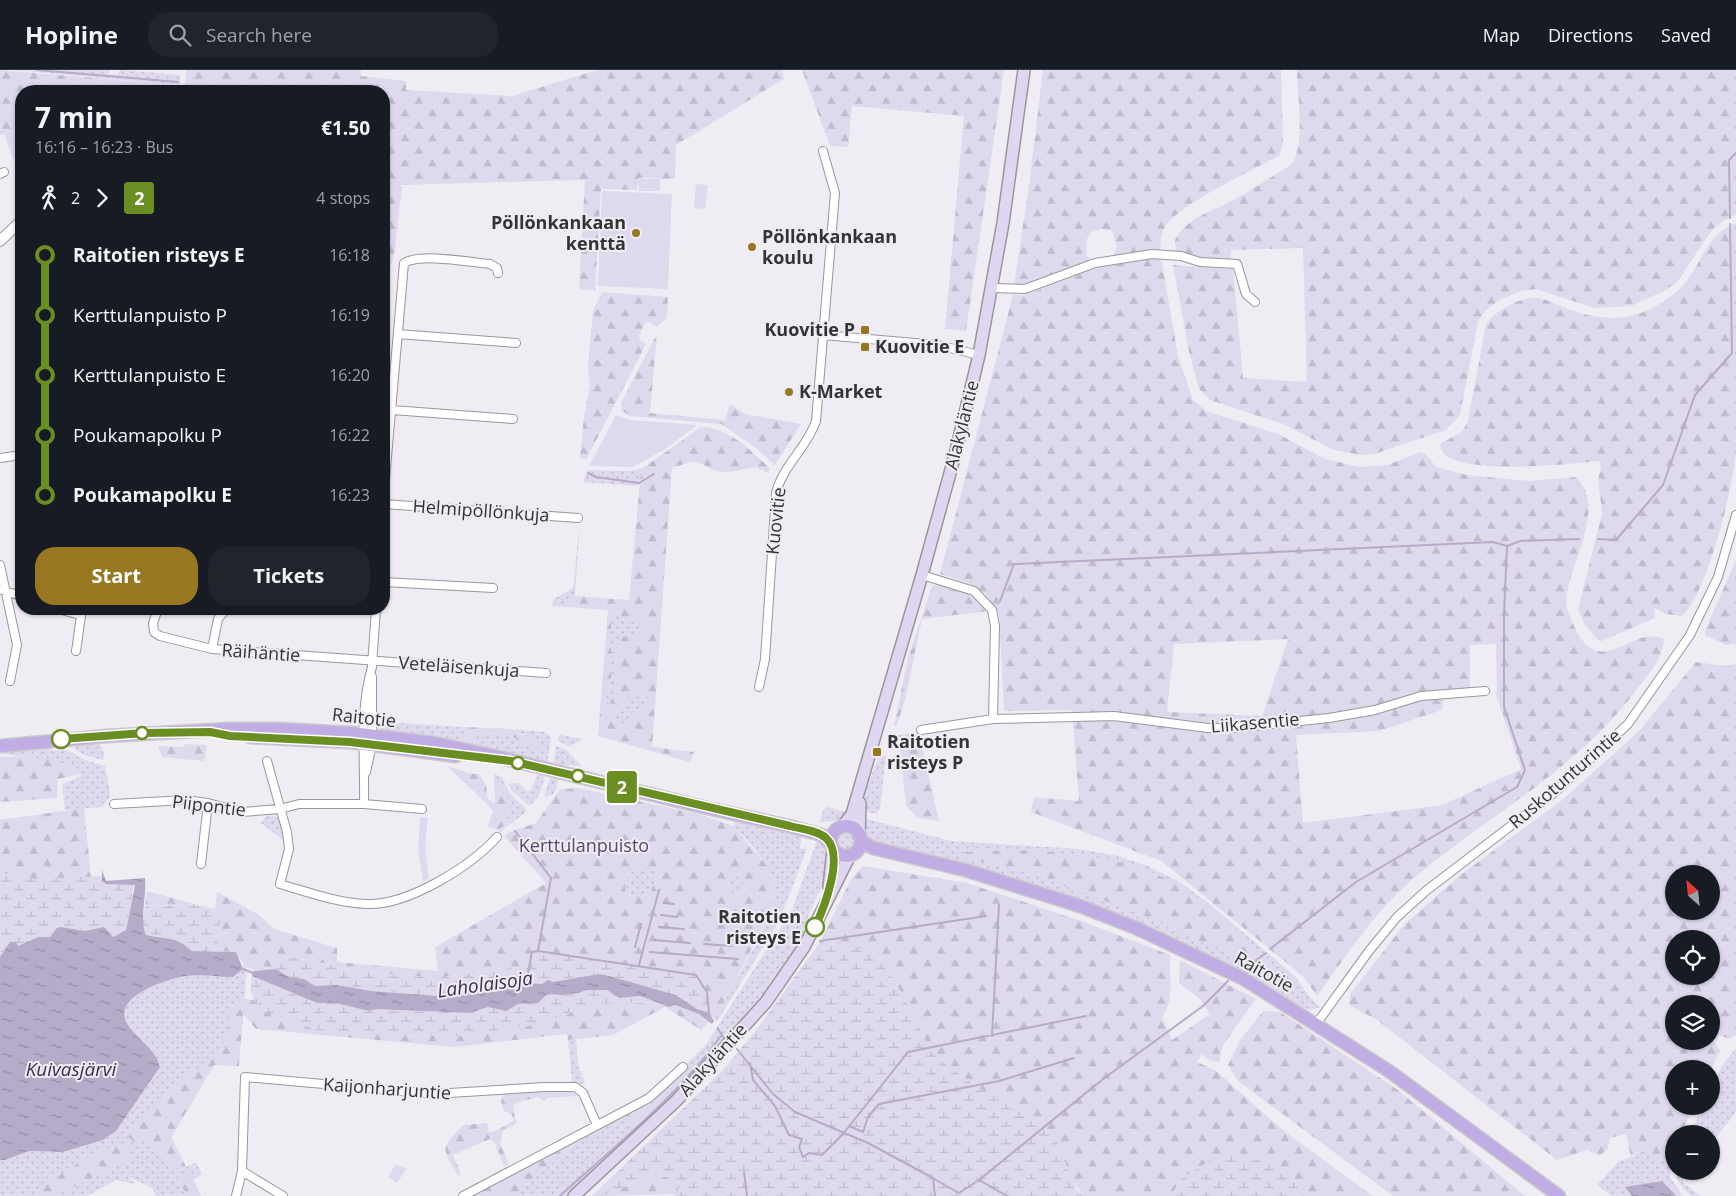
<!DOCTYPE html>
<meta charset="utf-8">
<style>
:root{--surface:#171b24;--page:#20242c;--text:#f1f3f6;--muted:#9ea1a6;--line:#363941;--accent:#977821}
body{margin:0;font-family:"Open Sans",sans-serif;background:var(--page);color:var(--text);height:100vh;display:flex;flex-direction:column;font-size:19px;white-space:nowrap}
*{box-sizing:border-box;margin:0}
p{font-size:16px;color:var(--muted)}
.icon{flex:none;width:28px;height:28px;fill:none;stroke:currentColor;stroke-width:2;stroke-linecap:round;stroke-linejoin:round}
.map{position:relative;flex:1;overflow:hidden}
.details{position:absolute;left:15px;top:15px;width:375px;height:530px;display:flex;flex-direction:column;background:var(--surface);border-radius:20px;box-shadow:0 1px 4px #0004}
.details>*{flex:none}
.badge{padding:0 10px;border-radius:4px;font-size:18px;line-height:32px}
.needle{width:32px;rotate:333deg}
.buttons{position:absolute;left:1665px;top:795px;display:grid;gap:10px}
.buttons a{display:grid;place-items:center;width:55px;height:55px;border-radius:50%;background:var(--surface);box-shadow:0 1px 4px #0004;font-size:25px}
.map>.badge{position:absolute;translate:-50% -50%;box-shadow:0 0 0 2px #fff}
.legs{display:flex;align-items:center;gap:8px;height:55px;padding:0 20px;font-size:16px}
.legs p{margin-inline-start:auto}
.headline{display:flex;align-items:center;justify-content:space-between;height:85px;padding:0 20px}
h1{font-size:28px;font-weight:700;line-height:38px}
.cta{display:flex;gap:10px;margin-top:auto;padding:10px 20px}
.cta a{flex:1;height:58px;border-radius:20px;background:var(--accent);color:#fff;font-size:20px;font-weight:700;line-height:58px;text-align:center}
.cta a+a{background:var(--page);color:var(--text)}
ul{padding:0 20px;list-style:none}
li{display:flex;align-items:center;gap:18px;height:60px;font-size:19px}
li i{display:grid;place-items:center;width:8px;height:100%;margin:0 6px;background:currentColor}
li i::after{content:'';width:12px;height:12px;margin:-6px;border:4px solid;border-radius:50%;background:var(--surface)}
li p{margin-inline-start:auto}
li:first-child i{background:linear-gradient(#0000 50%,currentColor 0)}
li:last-child i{background:linear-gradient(currentColor 50%,#0000 0)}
header{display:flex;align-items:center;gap:30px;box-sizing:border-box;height:70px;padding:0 25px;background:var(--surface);border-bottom:1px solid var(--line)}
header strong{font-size:24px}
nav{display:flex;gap:28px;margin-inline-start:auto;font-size:18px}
.search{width:350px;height:45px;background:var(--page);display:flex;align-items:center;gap:12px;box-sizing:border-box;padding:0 18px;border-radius:20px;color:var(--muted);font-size:19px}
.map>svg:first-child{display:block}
</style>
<header>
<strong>Hopline</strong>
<div class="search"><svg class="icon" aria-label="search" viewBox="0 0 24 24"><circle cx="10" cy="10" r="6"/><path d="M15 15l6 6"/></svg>Search here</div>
<nav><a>Map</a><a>Directions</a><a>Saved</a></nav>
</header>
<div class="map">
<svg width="1736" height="1126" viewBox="0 0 1736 1126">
<defs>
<pattern id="grass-dots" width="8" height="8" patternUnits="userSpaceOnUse" patternTransform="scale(1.25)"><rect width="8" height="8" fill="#dfd9ee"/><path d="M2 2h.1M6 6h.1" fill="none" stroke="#c0bbcd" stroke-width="1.8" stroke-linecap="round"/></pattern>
<pattern id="forest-firs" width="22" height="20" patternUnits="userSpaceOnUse" patternTransform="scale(1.25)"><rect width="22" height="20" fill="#dfd9ee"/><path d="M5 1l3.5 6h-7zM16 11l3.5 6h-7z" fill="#c0bbcd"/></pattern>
<pattern id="wetland-marsh" width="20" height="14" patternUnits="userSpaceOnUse" patternTransform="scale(1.25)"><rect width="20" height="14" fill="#dfd9ee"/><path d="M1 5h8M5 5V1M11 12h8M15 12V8" fill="none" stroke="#c0bbcd"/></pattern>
<pattern id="water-ripples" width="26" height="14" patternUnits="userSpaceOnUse" patternTransform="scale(1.25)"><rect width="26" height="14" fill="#b4acc8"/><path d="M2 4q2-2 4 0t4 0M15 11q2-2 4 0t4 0" fill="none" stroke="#938da3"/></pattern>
</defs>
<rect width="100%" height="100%" fill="#efedf3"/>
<path fill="url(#grass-dots)" d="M15,0H110L108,4L118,5L120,0L180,5L181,21H179L178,15Z
M643,398L638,416L583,412L587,400L632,401Z
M580,453L575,526L567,537L552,536L554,529L573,518Z
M621,541L620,549L645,554V561L616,583C618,602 620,618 609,634L606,630L611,610V545Z
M648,626L647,634L631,644L628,657L614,649L617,639L628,627Z
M400,653L465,657L466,672L477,673L476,664L507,663L538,683L526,664L514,663L508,659L546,662L551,668L547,695L386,664L376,655Z
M559,665H561L583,669L570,677L558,671Z
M99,671L105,687L102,690L85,685L73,678L81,674Z
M556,676L566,680L582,696L553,695Z
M50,678L52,681L67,680L85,690L105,696L110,722V727L102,737L65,740L62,714L80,707L81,704L66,694L0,683Z
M880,685L886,686L880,739L876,744L863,741L866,718Z
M494,704L502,707L509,722L526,739V742L500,762L498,760L505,755L512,733L494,712Z
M540,704H545C543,716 539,730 529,736L511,720L508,714L519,713L528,722L531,720L537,706Z
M551,705L558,707C558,716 555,729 544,726Z
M829,737L847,743L843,750L820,752L823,740Z
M271,745L279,748L285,766L284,771L261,753L265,747Z
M863,748L951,771L1079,779L1118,786L1148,796L1178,811L1206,831L1296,907L1310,928L1320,937L1311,940L1304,938L1246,904L1138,853L867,771Z
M735,749L802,765L800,778L807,779L778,853L716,953L713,946L723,934C734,912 779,841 775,819C771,794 751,774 734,756Z
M836 771a10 10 0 1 1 20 0a10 10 0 1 1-20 0Z
M817,770L822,771C838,799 823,812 812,837C806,850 804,864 797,876C784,901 765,922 748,943C693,1010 630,1068 566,1126H513L575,1073L620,1049L636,1054L664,1018L707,973L792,840Z
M642,798H655L658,805L651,821L637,829L628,825L625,819L629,802Z
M737,805L747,817L734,829L727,810Z
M242,894L247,897L239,996L214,995L171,1068L186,1097L196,1092L202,1104L193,1110L201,1126H156L152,1118L127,1106L135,1114L116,1110L87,1126H0V1090H5L29,1081L63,1082L103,1070L116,1061L160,997C155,978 138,970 128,955C109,927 167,909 186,906C201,904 218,907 233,907L243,899Z
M576,969L578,995L585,1011L580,1016L570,1013L572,1011L568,970Z
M1736,978V1042L1711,1074V1064H1690L1703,1036H1711C1711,1010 1720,998 1736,978Z
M1641,1078L1664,1091L1672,1088L1670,1107L1683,1126H1611L1597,1115L1619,1091L1633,1087Z
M1676,1101H1690L1682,1112L1700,1126H1691C1684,1119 1675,1112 1676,1101Z"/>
<path fill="url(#forest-firs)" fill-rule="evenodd" d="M0,0L178,15L179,21H21V85L13,89L4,64L0,65Z
M186,0H361V6L406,11V20L512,26L597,0H782L784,9L676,75L675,109L639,108L637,120L601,119L595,220L579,219L585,110L402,115L395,180L391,195L384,194V21H311L249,17V21H185Z
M802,0H1004L966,261L945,259L964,46L852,36L848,77L830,76Z
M1043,0H1281L1283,70L1280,85C1255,99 1178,135 1165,157C1160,164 1161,172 1160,180L1113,187L1117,176L1112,161L1103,159L1091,162L1087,169L1086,185L1092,190L1026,214L1014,215L1029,116Z
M1297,0H1736V145L1723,151L1712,160L1677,212L1664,221L1631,236L1594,238L1536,219L1521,221L1498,231L1486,240L1478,251L1460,345L1446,360L1374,384L1361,385L1334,380L1283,354L1210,330L1199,319L1189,282L1173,195L1233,199L1243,308L1307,312L1303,178L1231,180V189H1201L1176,182L1175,170C1187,147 1214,141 1235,129C1254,119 1272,106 1291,95C1306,77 1297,24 1297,0Z
M1736,153V383C1733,417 1707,525 1682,546L1665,544L1654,538L1655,548L1602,571L1598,570L1585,555L1578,539L1602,444C1602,429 1595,413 1601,399L1599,391C1575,393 1440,410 1440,374L1463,361L1468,350L1486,254C1496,240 1521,226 1539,228C1550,230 1560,237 1571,240C1589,247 1612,250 1631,246C1649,242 1674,227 1686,212C1703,190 1707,164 1736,153Z
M1161,187L1178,286L1193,330L1206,341L1278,364L1325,389L1360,397L1387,395L1421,382L1426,384L1436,397L1467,405L1529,411L1575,407C1609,435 1568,496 1566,531C1566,537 1569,544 1571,549C1598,618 1630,553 1664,569C1662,591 1651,600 1638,618C1579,698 1494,742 1419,804C1378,837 1348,883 1317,926L1304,907L1161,791L1031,742L1034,727L1079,731L1072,640L1004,641L999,546C986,515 969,513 940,504L1013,225H1026L1096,198ZM1288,569L1262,646L1167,642L1174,574ZM1496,574L1497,621H1495L1521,699L1442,735L1303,753L1296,665L1379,661L1442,640L1446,619L1470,618V575Z
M602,222L668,227L667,248L657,257L646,251L639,266L640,270L646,274L587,388L583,389L580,387L584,346L590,315L588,295L593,241Z
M657,264L650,343L725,350L730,334L745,344L801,354L775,395L756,378L721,354L630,346L622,341L621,333Z
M701,357C728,357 752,381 770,399L768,403L756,397C742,399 732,404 717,401C708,399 702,391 691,392C684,393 679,397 672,397L652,677L694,682L690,692L598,666L608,540L567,537L575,526L629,530L641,402L643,398ZM621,541L620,549L645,554V561L638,565L621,567C619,572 617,577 616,583C614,602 622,615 609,634L606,630L611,610V545ZM628,627H648L646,634L631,644L628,657L614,649L617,639Z
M1736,490V574L1726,575L1705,565V561Z
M940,514C963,521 974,523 989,541L922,549L905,630L897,655L894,656L908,588L932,516Z
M1696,592L1725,596L1736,594V965L1729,969L1719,965L1714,971L1720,981L1711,999H1674V1036H1693L1682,1064H1674L1672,1088L1664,1091L1648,1085L1641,1078L1631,1087L1626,1064L1610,1068L1608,1078L1600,1086L1587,1080L1557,1090L1377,950L1349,935L1350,924L1404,855L1459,806L1561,731L1638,662ZM1674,804H1711V841H1674ZM1674,869H1711V906H1674ZM1674,934H1711V971H1674Z
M465,657L508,659L521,665H531C537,670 539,675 538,683L507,663L477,664V673L466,672Z
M919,662L939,751L918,748L906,736L899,665Z
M185,674L207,675L204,691L162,687L158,676L184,677Z
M27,686L66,694L81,704L58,709L57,728L0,732V687Z
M447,696C459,698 467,705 479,704L486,715L488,729L495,733L494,712L512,733L505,755L498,760L488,757L493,740Z
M578,718L698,744L734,756L768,797L776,821L770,844L723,934L712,948L709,943L707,922L532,883L527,896L436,908L365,902L287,886L281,889L276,899C254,901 247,903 236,882L217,881L220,851L215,839L217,822L259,845L274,859L337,878V892L438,901L435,877L546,813L504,766L510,762L536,753L560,719ZM642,798H655L658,805L651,821L637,829L628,825L625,819L629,802ZM737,806L747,818L734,829L727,810Z
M84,738L91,807L34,809L0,803V750Z
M1020,780C1074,784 1129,787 1177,814C1207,830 1245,869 1272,892L1271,903L1143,845L1035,805L962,787L963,782Z
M863,796L967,813L1084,852L1170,885C1169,906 1175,930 1162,947L1172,970L1210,944L1199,928L1179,913L1180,890L1256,929L1223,975L1219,992L1210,991L1202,984L1197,992L1215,1000L1284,1061L1373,1126H1305L1294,1112L1211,1090L1181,1109L1171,1126H1083L1029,1044L980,1019L932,985L897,915L836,871L820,872L851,809Z
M147,821L194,834L145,837Z
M239,928L254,930L267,942L390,965L462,966L541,954L595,934L656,932L669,937L675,935L699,944L709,951L701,960L665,937L613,965L568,970L567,964L455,977L256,959L243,944L239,996L214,995L171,1067L186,1097L171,1099L143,1064L137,1065L141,1075H137L126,1064L185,1006L206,993L223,972L229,958L232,940Z
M1263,941L1280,942L1398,1020L1525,1126H1393L1238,1011L1228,995L1240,970Z
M664,1018L668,1025L636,1054L620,1049L652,1032Z
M555,1020L569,1021L577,1026L547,1028L544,1032L538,1027L523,1031L514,1035L513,1040L517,1053L503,1061L500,1074L509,1094L504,1096L494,1072L490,1069L453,1085L461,1104L458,1106C441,1076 440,1080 463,1055L487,1053L489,1062L496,1061L514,1050L511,1044L504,1041L501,1032L503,1023Z
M118,1073L128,1077L130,1087L126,1092L54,1126H29L87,1087Z
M575,1073L513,1126H473Z
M653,1104L676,1109L680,1116L676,1124L603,1126Z
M188,1107L193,1109L201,1126H187L180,1112L181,1109Z"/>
<path fill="url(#wetland-marsh)" d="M0,803L34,809L102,806L106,814H134L126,860L112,867L104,857L85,861L61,857L57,858L50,867H38L18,876L10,872L0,887Z
M194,834L215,839L220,851L217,881H192C175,864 167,870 146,865L142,857L145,837Z
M836,871L866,881L881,892L897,915L933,985L980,1019L1029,1044L1053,1064L1077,1120L1083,1126H672L676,1124L680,1116L676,1109L653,1104L603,1126H592L722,1001L754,963L820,872Z
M538,881L696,905L707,922L709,943L697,939L676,925L613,907L599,904L553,912L548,910L542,914L526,913L507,919L476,924L438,926L371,921L337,915L315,916L304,909L289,907L276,899L281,889L287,886L365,902L436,908L527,896L532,882Z
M252,906L316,933H336L369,941L377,939L470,943L488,937L506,941L518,934L538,933L547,924L562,925L579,923L587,920H607L619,928L640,926L656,932L595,934L541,954L462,966L390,965L316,960L267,942L254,930L250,921Z
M1233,1085L1269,1093L1294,1112L1305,1126H1171L1181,1109L1211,1090Z"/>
<path fill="#dfd9ee" d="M249,16L311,20V21H249Z
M639,109H660V121H639Z
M696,114L708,115L705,139L694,138Z
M602,121L672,124L668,219L598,216Z
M616,345L629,350L697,355L664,380L632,397L589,396Z
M420,747H428L425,779L429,809L423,812L418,779Z
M395,1095L407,1098L397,1113L388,1107Z"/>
<path fill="url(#water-ripples)" d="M102,800L106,811L145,808C147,825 139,852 146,865C167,870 175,865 192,881L236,882L243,899L233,907C218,907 201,904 186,906C167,909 109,927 128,955C138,970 155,978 160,997L116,1061L103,1070L63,1082L29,1081L5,1090H0V887L10,872H16L18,876L38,867H50L57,858L61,857L85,861L104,857L113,867L126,860L135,815L106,814L102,811Z
M276,899L289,907L304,909L315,916L337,915L371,921L438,926L476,924L507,919L526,913L542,914L548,910L553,912L599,904L613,907L676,925L697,939L709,943L714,951L712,954L699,944L675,935L669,937L640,926L619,928L607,920H587L579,923L562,925L547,924L538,933L518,934L506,941L488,937L470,943L377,939L369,941L336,933H317L252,906L253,901Z
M1662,1111L1676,1126H1632L1625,1117Z"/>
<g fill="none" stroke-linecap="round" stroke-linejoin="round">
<path stroke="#b4acc8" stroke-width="2" d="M37,0L178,12
M1730,148L1729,90L1736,83
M588,403L596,407L639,413L654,404
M1598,469L1616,470L1663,415L1695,325L1732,283L1730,154
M1000,531L1014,494L1493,472L1507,476
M515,761L551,808L538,881
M664,833L674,834
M661,845L677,847
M659,857L684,859
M654,870L690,873
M820,871L986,846
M704,874L732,876
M635,877L641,854
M1270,879L1356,812L1517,717L1525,700L1504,637V543L1507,476L1520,471L1579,469
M650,882L738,889
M639,895L659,820
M1245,898L1266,883
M243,899L253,903
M526,913L532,882L538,881L696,905L707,922L709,943
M718,959L725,970
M992,966L999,835
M737,979L773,1024L795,1042L868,1073L933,1108L935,1126
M750,993L753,1010L775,1036L789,1065L802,1069L799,1077L803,1087L809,1083L822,1085L843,1064L908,982L1086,946
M849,1056L863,1062L868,1047L879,1034L999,1011L1074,988
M744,1102L747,1126
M934,1109L959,1123L979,1110L1007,1126
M979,1110L1103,1009L1203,936L1228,911
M560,1126C615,1076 677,1027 721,966"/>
<g stroke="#99979d" stroke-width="10">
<path id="minor" d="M0,104L4,102
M992,218L1025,219L1095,193L1152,184L1181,186L1200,192L1237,194L1246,224L1255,232
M398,264L516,273
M823,265L938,275L979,285
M392,340L513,349
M0,388L21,385
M384,421L404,193C422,183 468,192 490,194L497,198L498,203
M384,434L578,448
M0,495L17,575L10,611
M922,505L974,521L992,540L995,556L993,649L1114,646L1208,658H1233L1329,648L1375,640L1421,626L1485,621
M384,512L493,518
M2,520L21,526
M58,539L80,545
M158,539L153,553L154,562L160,566L212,579L546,603
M212,579L218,549L226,539
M76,581C78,571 80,545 83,539
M372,595L376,539
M759,617L765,589L776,423C783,395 807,378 816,351L835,123L823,81
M921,660L993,649
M267,691L287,762L289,779L280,814C308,822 337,833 366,834C407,836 470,797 497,767
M366,702L372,675V607
M114,734L185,730L208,733L242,742L280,739L299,734H364C365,687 359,642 372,597
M364,734L422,739
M201,794L208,733
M1317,953L1369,881L1397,847L1427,820L1555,722L1628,654L1690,565L1718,507L1736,445
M242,1101L283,1126
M236,1126L242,1101L245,1007L434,1024L545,1017H575L583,1023L597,1055
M463,1126L649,1028L683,997"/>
</g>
<g stroke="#99979d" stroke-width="12">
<path id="tertiary" d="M0,171L21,151"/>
</g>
<g stroke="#99979d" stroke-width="14">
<path id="secondary" d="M842,757L852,744L922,505L955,385L979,285L1003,153L1024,0
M859,766L860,733
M829,817L833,779
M574,1126L676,1031L766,932L804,877L850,785"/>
</g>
<g stroke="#cacacb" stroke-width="15">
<path id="primary" d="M250,667L350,672L456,686
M0,676L106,666L230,659H278L351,663L434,673L494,686L707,738L789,756L822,765L831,775
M831 771a15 15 0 1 1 30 0a15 15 0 1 1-30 0Z
M861,771L873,778L965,800L1080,836L1136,858L1244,909L1389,1001L1559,1126"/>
</g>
<use href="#minor" stroke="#fff" stroke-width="8"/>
<use href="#tertiary" stroke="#fff" stroke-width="10"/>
<use href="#secondary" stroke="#e0d6f1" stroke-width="11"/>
<use href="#primary" stroke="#c0ade3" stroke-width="12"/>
</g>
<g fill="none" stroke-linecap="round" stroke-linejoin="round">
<g stroke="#fff" stroke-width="11">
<path id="line-1" d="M61,669L145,663L210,662L230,666L350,672L511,691L790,756C801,759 817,760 826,768C845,785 824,838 815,857"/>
</g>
<use href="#line-1" stroke="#6b8e23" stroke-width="8"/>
</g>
<g fill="#977821" stroke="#efedf3" stroke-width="2">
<circle cx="636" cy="163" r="5"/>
<circle cx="752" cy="177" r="5"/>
<rect x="860" y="255" width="10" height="10" rx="2.5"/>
<rect x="860" y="272" width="10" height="10" rx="2.5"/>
<circle cx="789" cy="322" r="5"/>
<rect x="872" y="677" width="10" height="10" rx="2.5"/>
</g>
<g fill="#fff" stroke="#6b8e23" stroke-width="2.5">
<circle cx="142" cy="663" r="6"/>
<circle cx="61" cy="669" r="9"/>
<circle cx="518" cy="693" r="6"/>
<circle cx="578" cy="706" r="6"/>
<circle cx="815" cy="857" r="9"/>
</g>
<g text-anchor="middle" stroke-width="4" stroke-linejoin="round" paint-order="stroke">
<g font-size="18" font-weight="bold" fill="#343436" stroke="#efedf3" text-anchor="start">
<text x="626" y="159" text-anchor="end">Pöllönkankaan<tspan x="626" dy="21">kenttä</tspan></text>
<text x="762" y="173">Pöllönkankaan<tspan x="762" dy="21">koulu</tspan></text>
<text x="855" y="266" text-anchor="end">Kuovitie P</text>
<text x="875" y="283">Kuovitie E</text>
<text x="799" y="328">K-Market</text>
<text x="887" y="678">Raitotien<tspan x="887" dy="21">risteys P</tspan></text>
</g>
<g font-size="18" fill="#343436" stroke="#efedf3">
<text transform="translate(962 355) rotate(-76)" y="6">Alakyläntie</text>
<text transform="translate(481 441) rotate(4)" y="6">Helmipöllönkuja</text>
<text transform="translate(776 451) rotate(-84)" y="6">Kuovitie</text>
<text transform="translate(261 583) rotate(4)" y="6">Räihäntie</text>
<text transform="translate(459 597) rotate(4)" y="6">Veteläisenkuja</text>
<text transform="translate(364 648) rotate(6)" y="6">Raitotie</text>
<text transform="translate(1255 653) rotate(-5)" y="6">Liikasentie</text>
<text transform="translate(1565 709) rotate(-41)" y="6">Ruskotunturintie</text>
<text transform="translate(209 736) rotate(7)" y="6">Piipontie</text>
<text transform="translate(1264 902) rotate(29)" y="6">Raitotie</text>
<text transform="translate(713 990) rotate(-48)" y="6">Alakyläntie</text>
<text transform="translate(387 1019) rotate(4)" y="6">Kaijonharjuntie</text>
</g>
<g font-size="18" fill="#554771" stroke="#efedf3">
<text x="584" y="782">Kerttulanpuisto</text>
</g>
<g font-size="18" font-weight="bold" fill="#343436" stroke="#efedf3" text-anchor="end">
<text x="801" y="853">Raitotien<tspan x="801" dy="21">risteys E</tspan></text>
</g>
<g font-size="19" font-style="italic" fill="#3b2d56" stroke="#efedf3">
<text transform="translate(485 914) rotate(-8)" y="7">Laholaisoja</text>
<text x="71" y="1006">Kuivasjärvi</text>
</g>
</g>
</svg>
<div class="buttons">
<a><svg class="needle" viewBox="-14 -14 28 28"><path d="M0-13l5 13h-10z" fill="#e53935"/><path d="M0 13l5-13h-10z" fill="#9ea1a6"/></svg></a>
<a><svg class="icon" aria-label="locate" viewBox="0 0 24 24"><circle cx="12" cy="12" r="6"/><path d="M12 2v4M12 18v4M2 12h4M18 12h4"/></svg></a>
<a><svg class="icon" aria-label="layers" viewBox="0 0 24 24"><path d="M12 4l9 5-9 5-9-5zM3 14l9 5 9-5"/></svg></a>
<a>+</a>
<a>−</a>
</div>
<b class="badge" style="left:622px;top:717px;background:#6b8e23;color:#fff">2</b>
<section class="details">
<div class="headline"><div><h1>7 min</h1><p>16:16 – 16:23 · Bus</p></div><b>€1.50</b></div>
<div class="legs"><svg class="icon" aria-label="walk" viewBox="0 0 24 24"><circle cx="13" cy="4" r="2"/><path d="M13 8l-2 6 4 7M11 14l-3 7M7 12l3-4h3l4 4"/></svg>2<svg class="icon" aria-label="forward" viewBox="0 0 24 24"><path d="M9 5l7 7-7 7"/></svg><b class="badge" style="background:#6b8e23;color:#fff">2</b><p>4 stops</p></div>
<ul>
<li><i style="color:#6b8e23"></i><b>Raitotien risteys E</b><p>16:18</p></li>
<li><i style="color:#6b8e23"></i><span>Kerttulanpuisto P</span><p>16:19</p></li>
<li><i style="color:#6b8e23"></i><span>Kerttulanpuisto E</span><p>16:20</p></li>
<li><i style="color:#6b8e23"></i><span>Poukamapolku P</span><p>16:22</p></li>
<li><i style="color:#6b8e23"></i><b>Poukamapolku E</b><p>16:23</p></li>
</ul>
<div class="cta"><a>Start</a><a>Tickets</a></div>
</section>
</div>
